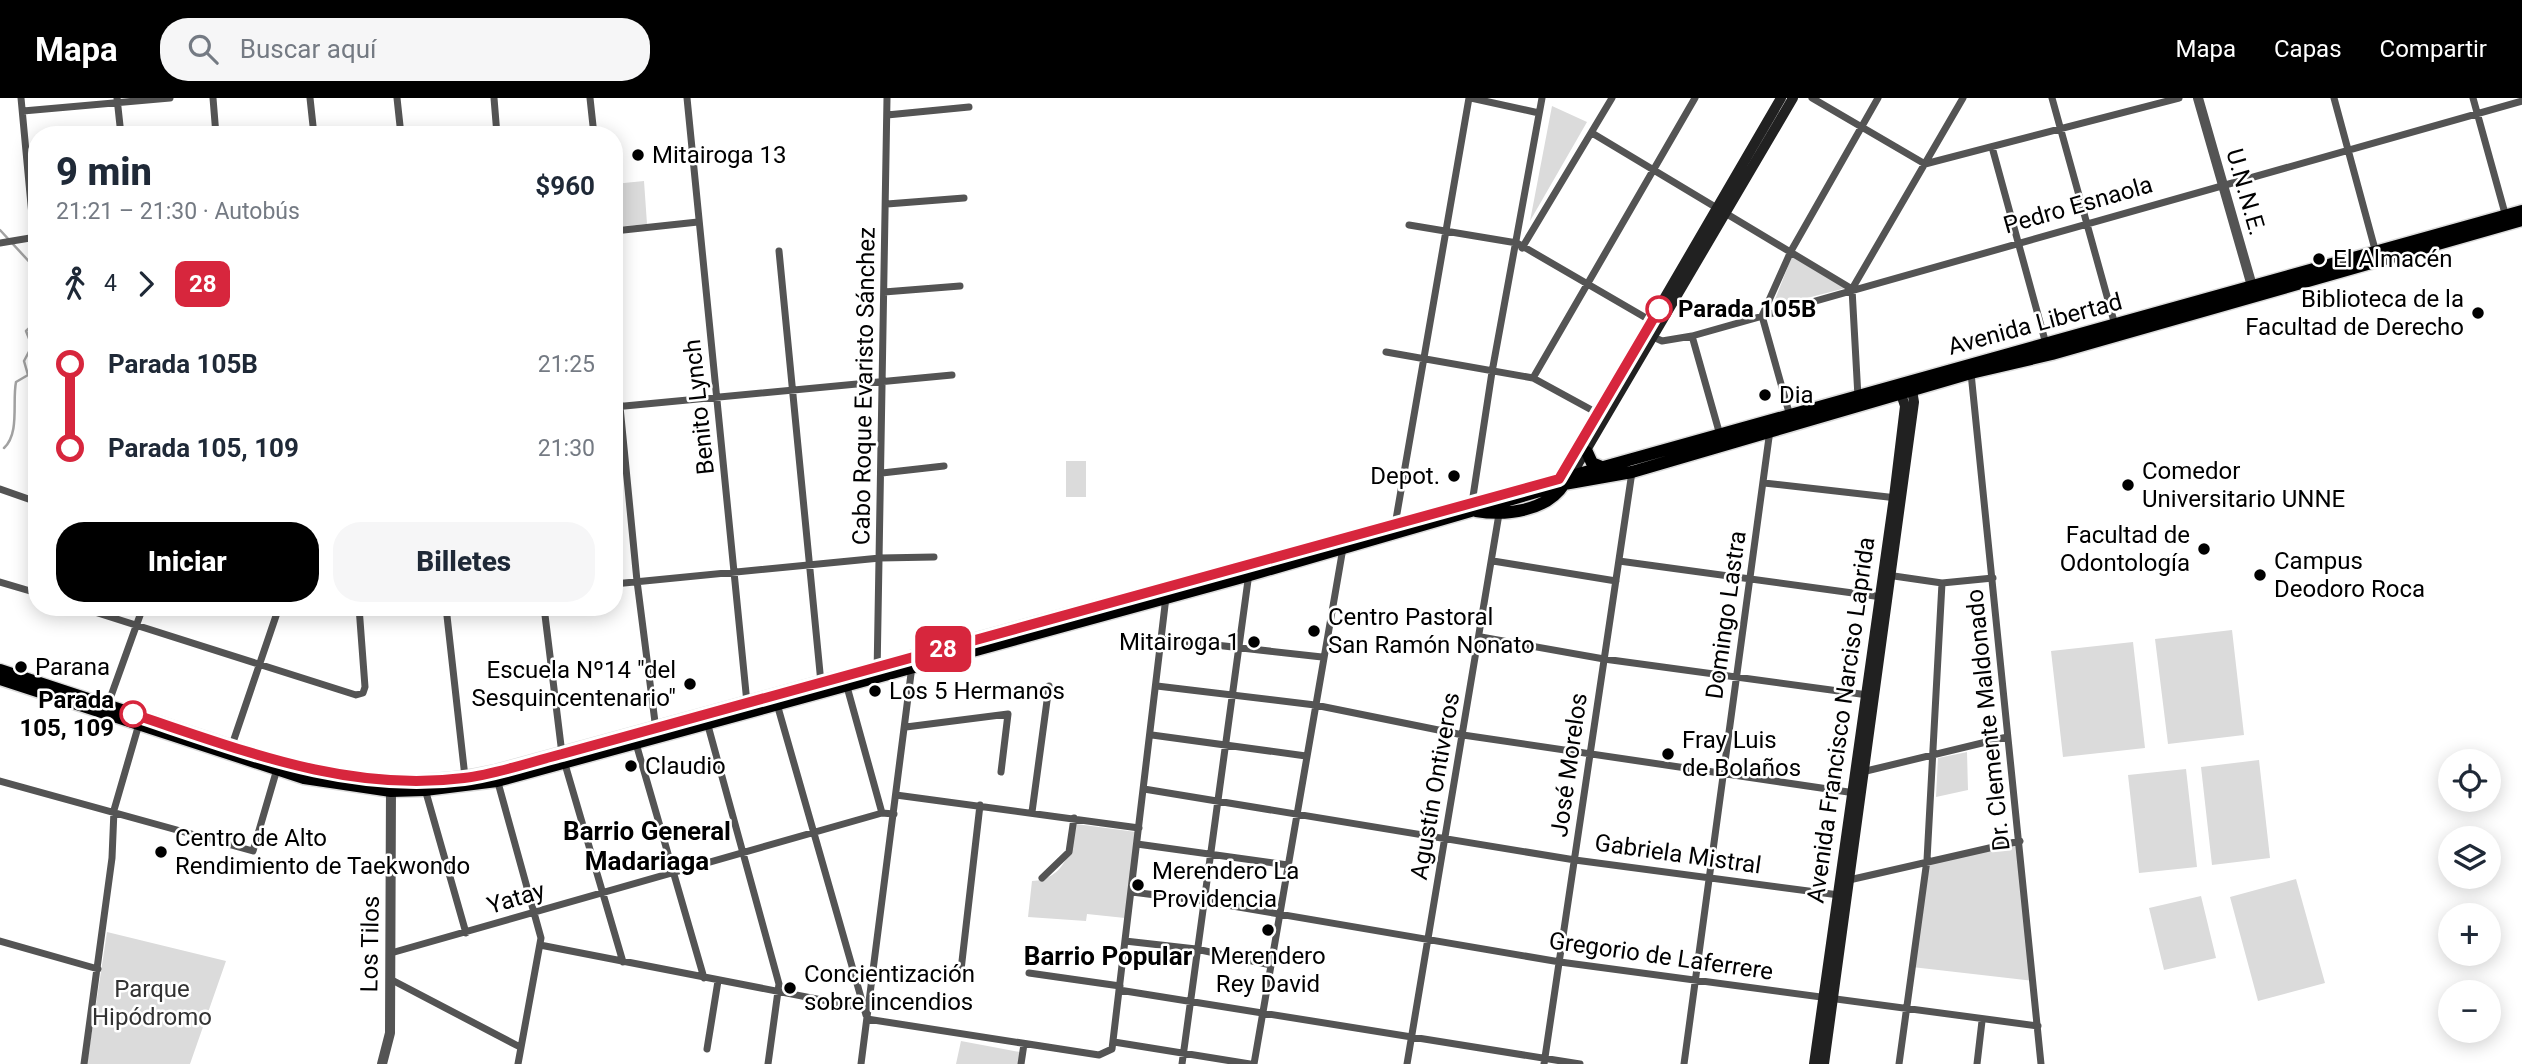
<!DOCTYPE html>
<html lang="es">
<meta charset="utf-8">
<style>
:root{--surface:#fff;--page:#f6f6f7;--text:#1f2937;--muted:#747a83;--accent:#000}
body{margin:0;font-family:Roboto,sans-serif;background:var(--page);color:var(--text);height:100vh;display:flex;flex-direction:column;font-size:26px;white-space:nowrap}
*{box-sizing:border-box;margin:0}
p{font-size:23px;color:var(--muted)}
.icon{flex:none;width:38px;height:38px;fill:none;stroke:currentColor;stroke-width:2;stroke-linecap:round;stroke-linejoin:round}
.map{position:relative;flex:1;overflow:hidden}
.sheet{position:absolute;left:28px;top:28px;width:595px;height:490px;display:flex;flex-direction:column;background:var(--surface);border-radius:28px;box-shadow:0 4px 18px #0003}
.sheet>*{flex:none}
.badge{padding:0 14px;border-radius:10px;font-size:24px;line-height:46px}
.tools{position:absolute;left:2438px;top:651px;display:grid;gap:14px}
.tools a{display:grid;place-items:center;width:63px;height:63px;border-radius:50%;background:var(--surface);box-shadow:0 4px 18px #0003;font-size:35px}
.map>.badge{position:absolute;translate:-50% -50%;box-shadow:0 0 0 4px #fff}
.legs{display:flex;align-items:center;gap:10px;height:77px;padding:0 28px;font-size:23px}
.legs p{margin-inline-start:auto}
.summary{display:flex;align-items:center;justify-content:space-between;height:119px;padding:0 28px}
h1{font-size:38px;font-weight:800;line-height:52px}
.action{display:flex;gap:14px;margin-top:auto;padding:14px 28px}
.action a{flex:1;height:80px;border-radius:28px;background:var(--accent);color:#fff;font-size:28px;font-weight:800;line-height:80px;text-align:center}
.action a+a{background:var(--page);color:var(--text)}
ul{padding:0 28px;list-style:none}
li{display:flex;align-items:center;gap:24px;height:84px;font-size:26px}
li i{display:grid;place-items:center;width:10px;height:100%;margin:0 9px;background:currentColor}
li i::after{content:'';width:18px;height:18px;margin:-9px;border:5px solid;border-radius:50%;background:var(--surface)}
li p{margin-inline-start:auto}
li:first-child i{background:linear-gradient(#0000 50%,currentColor 0)}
li:last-child i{background:linear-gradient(currentColor 50%,#0000 0)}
header{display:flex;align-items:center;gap:42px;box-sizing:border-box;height:98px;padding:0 35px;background:var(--accent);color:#fff}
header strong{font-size:33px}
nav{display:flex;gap:38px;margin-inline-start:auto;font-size:24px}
.search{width:490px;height:63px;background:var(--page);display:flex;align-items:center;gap:18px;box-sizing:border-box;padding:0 24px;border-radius:28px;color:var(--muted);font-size:26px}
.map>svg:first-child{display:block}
</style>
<header>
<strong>Mapa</strong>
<div class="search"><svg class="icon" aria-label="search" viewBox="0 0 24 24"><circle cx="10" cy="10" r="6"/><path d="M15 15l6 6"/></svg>Buscar aquí</div>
<nav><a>Mapa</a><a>Capas</a><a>Compartir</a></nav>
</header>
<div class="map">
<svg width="2522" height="966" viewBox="0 0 2522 966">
<rect width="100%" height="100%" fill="#fff"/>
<path fill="#dbdbdb" d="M1552,8L1587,24L1530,123Z
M644,83L647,126L614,129V86Z
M1793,156L1846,190L1772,209Z
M1066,363H1086V399H1066Z
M2232,532L2244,637L2168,646L2155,541Z
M2133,544L2145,650L2063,659L2051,553Z
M1967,654L1968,692L1936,699L1938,660Z
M2259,662L2270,760L2212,767L2201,669Z
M2186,671L2197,769L2139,775L2128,677Z
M1076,726L1136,734L1125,820L1087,816L1086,823L1028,819L1032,783C1064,782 1072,752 1076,726Z
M2020,743L2034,883L1912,869L1927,762Z
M2296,781L2325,885L2258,903L2230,799Z
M2201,798L2216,860L2164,872L2149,810Z
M107,834L226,863L190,966H87Z
M961,943L1020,954L1018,966H956Z"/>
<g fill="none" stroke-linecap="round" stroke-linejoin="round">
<path stroke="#a2a2a2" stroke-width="2.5" d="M0,132L35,170L37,181
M4,350C20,335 12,304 16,284L28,277L24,263L32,248L26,233L37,223"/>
<g stroke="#dbdbdb" stroke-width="15">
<path id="primary" d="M1587,354L1592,365L1604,370
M1575,377L2522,113
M1476,413C1506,418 1547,413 1564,386
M914,558L1345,441
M0,572L279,664C351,684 422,690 496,673L836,580
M0,581L304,680L391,693L425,692L497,683L1250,477L1564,386L1632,374L1971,275L2052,256L2522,122"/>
</g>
<path stroke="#545454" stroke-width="7" d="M21,0L34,139
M117,0L121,37
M213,0L216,37
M310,0L314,37
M397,0L401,37
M494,0L497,37
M590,0L594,37
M687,0L747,605
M1471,0L1539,15
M1812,0L1925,66L2179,0
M2052,0L2115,227
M2334,0L2376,155
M2473,0L2506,119
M23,13L170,0
M887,17L969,9
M1592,35L1852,191
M1992,49L2046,246
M887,106L964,100
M1409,127L1517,145L1653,224
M614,133L698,124
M0,145L36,139
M1522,150L1612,0
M779,153L821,585
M884,194L960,188
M1649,237L1662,243L1692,238L2522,3
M1692,238L1720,337
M614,247L637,483L656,632
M1386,254L1533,280L1599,316
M1971,275L2041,966
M1533,280L1695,0
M1858,299L1852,191L1963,0
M614,309L952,277
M1790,318L1762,218L1791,153L1878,0
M882,375L944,368
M1764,385L1897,400
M0,391L37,404
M1472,405L1492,274L1542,0
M1395,427L1469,0
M1493,463L1616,483
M1619,463L1882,499
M1887,477L1942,485L1993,480
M0,484L37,495
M614,486L880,460L934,459
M79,509L356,597L363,595L365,589L359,509
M446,509L465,679
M544,509L562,656L623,864
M1481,539L1604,561L1868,597
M1162,541L1322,559
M877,577L887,0
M844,578L882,715
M1157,588L1315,607L1463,637L1855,695
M777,606L866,917
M107,609L143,509
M707,624L779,886L768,966
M906,629L1008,616L1001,674
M1152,637L1306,658
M635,642L704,880
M231,650L279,509
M1862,674L2007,639
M497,681L541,840L518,966
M0,683L253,753L277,671
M425,691L466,835
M1144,691L1575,762L1839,797
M896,697L1139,730
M1032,714L1049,588
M1137,746L1288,767
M1042,780L1069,754L1074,720
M1849,782L2020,743
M1132,794L1203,803L1560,864L2038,928
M0,843L98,871
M1125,843L1196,851L1271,867
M540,847L863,910
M391,855L882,715L894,716
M961,872L980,707
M1029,875L1120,888
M390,881L520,949
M1119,892L1580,966
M867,921L1099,957L1112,951L1166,499
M1114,944L1250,966
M707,951L718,883
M84,966L112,760L114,712L139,626
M861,966L912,568
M1021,966L1024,946
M1182,966L1249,475
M1254,966L1343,450
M1407,966L1499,416
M1544,966L1632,374
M1684,966L1770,332
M1899,966L1927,762L1942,485
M1977,966L1982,923"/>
<path stroke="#545454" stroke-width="10" d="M2198,0L2254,195
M382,966L390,935L391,688"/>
<path stroke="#212121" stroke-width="10" d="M1559,381L1781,0
M1569,381L1793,0
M1814,966L1894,399L1905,308L1899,290
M1824,966L1914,304L1911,286"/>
<use href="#primary" stroke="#000" stroke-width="12"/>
</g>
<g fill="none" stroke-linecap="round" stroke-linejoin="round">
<g stroke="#fff" stroke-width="16">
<path id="line-1" d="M133,616C242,652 348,695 464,680C497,676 530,664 562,656L1559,381L1659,211"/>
</g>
<use href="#line-1" stroke="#d7263d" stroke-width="10"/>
</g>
<g fill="#000" stroke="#fff" stroke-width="2.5">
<circle cx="638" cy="57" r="7"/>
<circle cx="2319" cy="161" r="7"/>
<circle cx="2478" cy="215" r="7"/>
<circle cx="1765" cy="297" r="7"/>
<circle cx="1454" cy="378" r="7"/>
<circle cx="2128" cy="387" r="7"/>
<circle cx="2204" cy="451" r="7"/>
<circle cx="2260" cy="477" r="7"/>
<circle cx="1314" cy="533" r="7"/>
<circle cx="1254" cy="544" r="7"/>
<circle cx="21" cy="569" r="7"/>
<circle cx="690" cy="586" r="7"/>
<circle cx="875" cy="593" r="7"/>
<circle cx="1668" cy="656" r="7"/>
<circle cx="631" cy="668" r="7"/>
<circle cx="161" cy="754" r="7"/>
<circle cx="1138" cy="787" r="7"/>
<circle cx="1268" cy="832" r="7"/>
<circle cx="790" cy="890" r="7"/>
</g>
<g fill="#fff" stroke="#d7263d" stroke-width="3.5">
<circle cx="1659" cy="211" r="12"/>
<circle cx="133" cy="616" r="12"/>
</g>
<g text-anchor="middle" stroke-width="5" stroke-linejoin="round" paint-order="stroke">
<g font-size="24" fill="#000" stroke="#fff" text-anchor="start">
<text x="652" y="65">Mitairoga 13</text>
<text x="2333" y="169">El Almacén</text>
<text x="2464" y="209" text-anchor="end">Biblioteca de la<tspan x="2464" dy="28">Facultad de Derecho</tspan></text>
<text x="1779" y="305">Dia</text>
<text x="2142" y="381">Comedor<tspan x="2142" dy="28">Universitario UNNE</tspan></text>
<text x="1440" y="386" text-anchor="end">Depot.</text>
<text x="2190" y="445" text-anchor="end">Facultad de<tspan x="2190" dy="28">Odontología</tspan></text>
<text x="2274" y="471">Campus<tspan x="2274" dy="28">Deodoro Roca</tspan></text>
<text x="1328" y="527">Centro Pastoral<tspan x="1328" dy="28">San Ramón Nonato</tspan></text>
<text x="1240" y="552" text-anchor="end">Mitairoga 1</text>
<text x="35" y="577">Parana</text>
<text x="676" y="580" text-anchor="end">Escuela Nº14 "del<tspan x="676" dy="28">Sesquincentenario"</tspan></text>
<text x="889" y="601">Los 5 Hermanos</text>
<text x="1682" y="650">Fray Luis<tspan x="1682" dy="28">de Bolaños</tspan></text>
<text x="645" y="676">Claudio</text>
<text x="175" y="748">Centro de Alto<tspan x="175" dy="28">Rendimiento de Taekwondo</tspan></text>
<text x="1152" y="781">Merendero La<tspan x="1152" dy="28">Providencia</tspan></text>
<text x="1268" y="866" text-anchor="middle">Merendero<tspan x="1268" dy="28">Rey David</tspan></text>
<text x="804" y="884">Concientización<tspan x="804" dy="28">sobre incendios</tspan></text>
</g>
<g font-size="24" fill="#000" stroke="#fff">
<text transform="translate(2246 94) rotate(74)" y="8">U.N.N.E.</text>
<text transform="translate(2078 107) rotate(-16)" y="8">Pedro Esnaola</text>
<text transform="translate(2035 226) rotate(-15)" y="8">Avenida Libertad</text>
<text transform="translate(864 288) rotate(-89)" y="8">Cabo Roque Evaristo Sánchez</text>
<text transform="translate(699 309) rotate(-96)" y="8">Benito Lynch</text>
<text transform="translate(1726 517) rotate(-82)" y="8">Domingo Lastra</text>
<text transform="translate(1841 622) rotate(-82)" y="8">Avenida Francisco Narciso Laprida</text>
<text transform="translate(1988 622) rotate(-96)" y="8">Dr. Clemente Maldonado</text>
<text transform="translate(1569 667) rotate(-82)" y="8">José Morelos</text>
<text transform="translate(1435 688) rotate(-80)" y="8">Agustín Ontiveros</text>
<text transform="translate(1678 756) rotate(8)" y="8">Gabriela Mistral</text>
<text transform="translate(516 800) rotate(-17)" y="8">Yatay</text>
<text transform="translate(370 846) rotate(-89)" y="8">Los Tilos</text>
<text transform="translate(1661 858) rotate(8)" y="8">Gregorio de Laferrere</text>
</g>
<g font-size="24" font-weight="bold" fill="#000" stroke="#fff" text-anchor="start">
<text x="1678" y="219">Parada 105B</text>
<text x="114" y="610" text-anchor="end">Parada<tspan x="114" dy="28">105, 109</tspan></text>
</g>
<g font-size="24" fill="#323232" stroke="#fff">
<text x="152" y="899">Parque<tspan x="152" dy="28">Hipódromo</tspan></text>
</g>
<g font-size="26" font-weight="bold" fill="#000" stroke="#fff">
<text x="647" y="742">Barrio General<tspan x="647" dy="30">Madariaga</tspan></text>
<text x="1108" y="867">Barrio Popular</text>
</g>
</g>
</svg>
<div class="tools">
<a><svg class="icon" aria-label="locate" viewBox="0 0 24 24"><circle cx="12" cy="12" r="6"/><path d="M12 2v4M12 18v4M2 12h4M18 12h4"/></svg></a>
<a><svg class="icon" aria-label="layers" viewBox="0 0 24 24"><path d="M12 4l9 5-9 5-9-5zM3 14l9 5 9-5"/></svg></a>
<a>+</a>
<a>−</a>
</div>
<b class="badge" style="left:943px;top:551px;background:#d7263d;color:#fff">28</b>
<section class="sheet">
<div class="summary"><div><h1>9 min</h1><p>21:21 – 21:30 · Autobús</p></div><b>$960</b></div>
<div class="legs"><svg class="icon" aria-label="walk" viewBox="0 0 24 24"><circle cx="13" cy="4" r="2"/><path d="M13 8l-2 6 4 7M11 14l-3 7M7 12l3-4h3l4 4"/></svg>4<svg class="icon" aria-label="forward" viewBox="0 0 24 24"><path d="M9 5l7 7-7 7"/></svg><b class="badge" style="background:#d7263d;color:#fff">28</b></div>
<ul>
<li><i style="color:#d7263d"></i><b>Parada 105B</b><p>21:25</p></li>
<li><i style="color:#d7263d"></i><b>Parada 105, 109</b><p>21:30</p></li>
</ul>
<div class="action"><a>Iniciar</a><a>Billetes</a></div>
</section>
</div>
